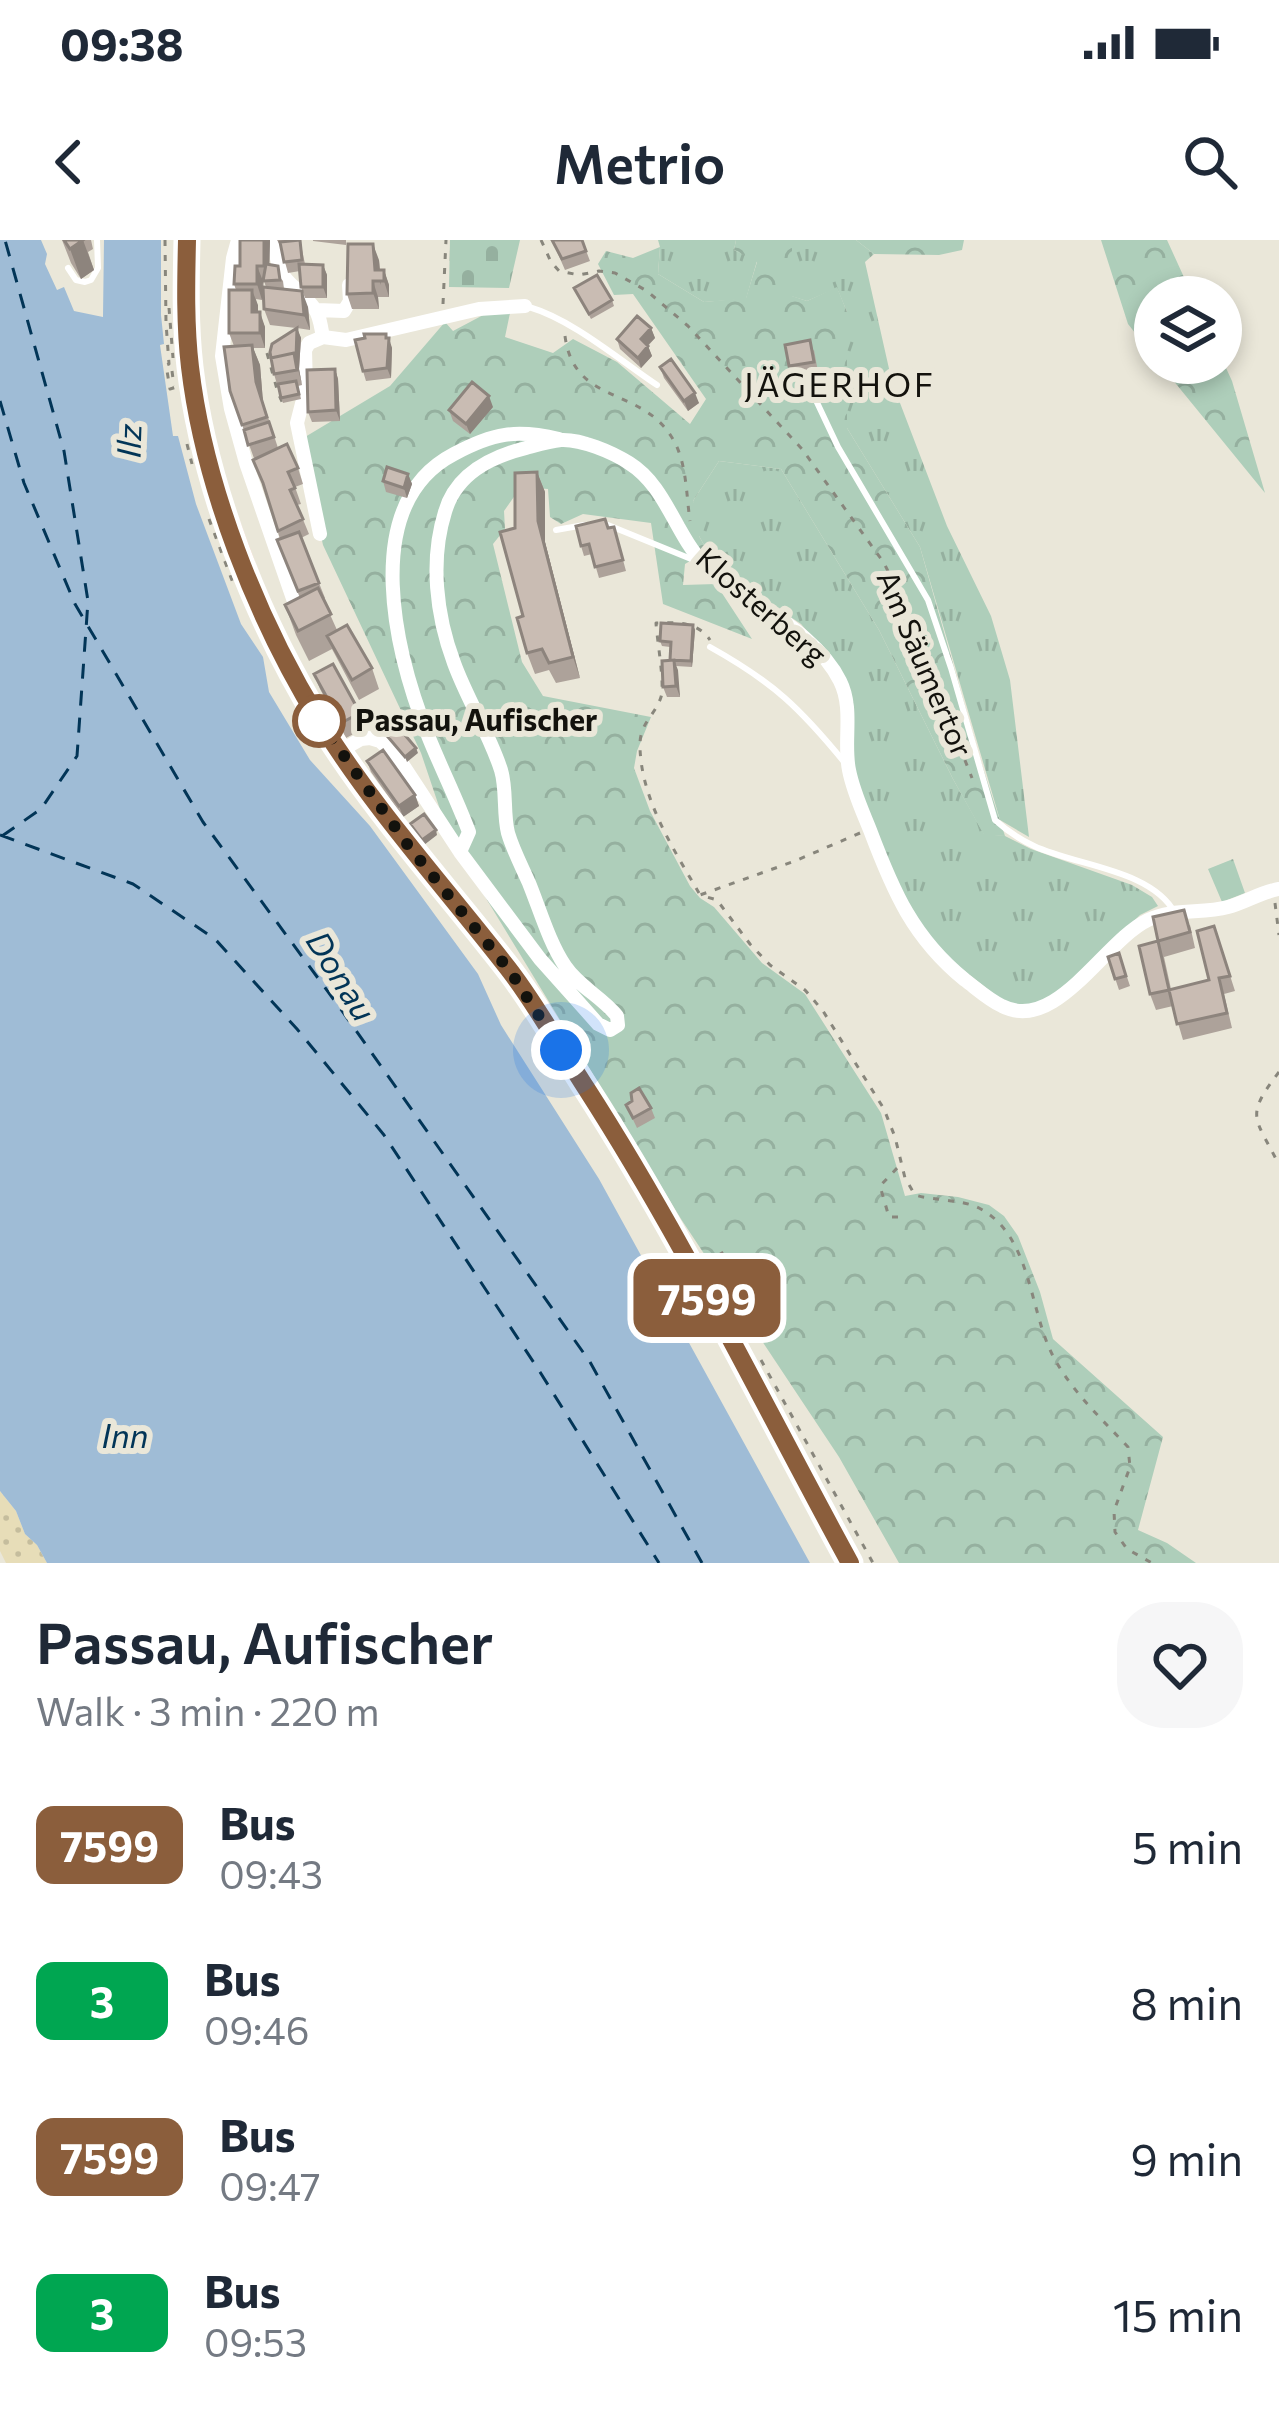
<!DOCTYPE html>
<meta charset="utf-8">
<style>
:root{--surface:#fff;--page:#f6f6f7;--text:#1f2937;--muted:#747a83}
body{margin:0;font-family:Commissioner,sans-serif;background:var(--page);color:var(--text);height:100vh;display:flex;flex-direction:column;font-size:45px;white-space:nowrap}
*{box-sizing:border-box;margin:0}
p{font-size:39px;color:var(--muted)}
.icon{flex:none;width:66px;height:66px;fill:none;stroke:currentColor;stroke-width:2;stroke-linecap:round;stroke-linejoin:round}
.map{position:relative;height:1323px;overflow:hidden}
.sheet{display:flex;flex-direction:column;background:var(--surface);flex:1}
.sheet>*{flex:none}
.badge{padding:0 24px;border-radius:18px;font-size:42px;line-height:78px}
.controls{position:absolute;left:1134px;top:36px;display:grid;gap:24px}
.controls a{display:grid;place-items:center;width:108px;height:108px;border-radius:50%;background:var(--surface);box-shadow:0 6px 18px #0003;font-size:60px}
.you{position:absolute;width:60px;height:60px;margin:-30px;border:9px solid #fff;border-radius:50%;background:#1a73e8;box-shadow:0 0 0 18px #1a73e833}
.map>.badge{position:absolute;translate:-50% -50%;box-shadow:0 0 0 6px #fff}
.round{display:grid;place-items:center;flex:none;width:126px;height:126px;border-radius:48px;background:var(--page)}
.headline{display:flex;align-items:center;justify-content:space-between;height:204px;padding:0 36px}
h1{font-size:57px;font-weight:600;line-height:90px}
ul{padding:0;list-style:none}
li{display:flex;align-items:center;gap:36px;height:156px;padding:0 36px}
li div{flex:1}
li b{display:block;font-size:45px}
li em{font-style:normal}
li .badge{min-width:132px;font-weight:700;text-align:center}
.status{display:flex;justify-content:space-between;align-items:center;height:84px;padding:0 60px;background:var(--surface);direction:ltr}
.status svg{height:33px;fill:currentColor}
header{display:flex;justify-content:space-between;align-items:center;height:156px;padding:0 36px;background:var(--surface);font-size:54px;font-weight:600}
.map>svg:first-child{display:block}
</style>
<div class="status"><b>09:38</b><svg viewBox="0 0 49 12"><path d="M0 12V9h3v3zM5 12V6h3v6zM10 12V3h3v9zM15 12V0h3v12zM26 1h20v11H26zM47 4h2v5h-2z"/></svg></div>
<header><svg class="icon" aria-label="back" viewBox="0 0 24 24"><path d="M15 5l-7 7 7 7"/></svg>Metrio<svg class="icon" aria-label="search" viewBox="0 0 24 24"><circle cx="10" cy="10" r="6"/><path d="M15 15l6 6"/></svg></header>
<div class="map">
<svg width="1279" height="1323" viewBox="0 0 1279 1323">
<defs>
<pattern id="grass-tufts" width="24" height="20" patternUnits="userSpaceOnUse" patternTransform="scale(3)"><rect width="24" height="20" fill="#aeceba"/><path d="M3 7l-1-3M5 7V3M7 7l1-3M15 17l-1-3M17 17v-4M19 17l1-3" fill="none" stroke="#95b09f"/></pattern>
<pattern id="forest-crowns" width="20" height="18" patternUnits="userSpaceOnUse" patternTransform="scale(3)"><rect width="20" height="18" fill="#aeceba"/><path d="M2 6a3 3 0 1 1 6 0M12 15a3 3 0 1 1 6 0" fill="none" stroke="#95b09f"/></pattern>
<pattern id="sand-dots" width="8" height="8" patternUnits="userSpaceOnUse" patternTransform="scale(3)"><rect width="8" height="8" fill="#e7ddb8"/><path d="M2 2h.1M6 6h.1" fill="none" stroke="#c5bd9d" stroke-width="1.8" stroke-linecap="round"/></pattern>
<pattern id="cemetery-stones" width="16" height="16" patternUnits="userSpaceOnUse" patternTransform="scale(3)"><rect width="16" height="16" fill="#aeceba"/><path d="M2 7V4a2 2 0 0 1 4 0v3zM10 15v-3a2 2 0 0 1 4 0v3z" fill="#95b09f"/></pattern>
</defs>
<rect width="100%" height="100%" fill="#eae7d9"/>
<path fill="url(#grass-tufts)" d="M658,0H736L734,10L757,21L746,59L704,62L658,34L660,7Z
M792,0H856L874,14L865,22L892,142L947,286L991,376L1010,440L1029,597L1000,580L920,307L847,188V72L837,48L807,61L791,56Z
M719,221L781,229L879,390L953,539L984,594L1005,596L1031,609L1132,645L1152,657L1158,666L1140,675L1071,742L1039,764L1020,766L1004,762L952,721L920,690L905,663L859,550L850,505L852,483L826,413L801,384L717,328L699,296L693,261Z
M1233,619L1245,653L1222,662L1208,629Z"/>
<path fill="url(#forest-crowns)" d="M736,0H792V56L807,61L837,47L847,72V188L920,307L979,516L1005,596L984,595L953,539L879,390L781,229L719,221L693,261L704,283L699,296L717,328L690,321L685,324L683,345L716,344L752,399L663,364L651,283L583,274L561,284L550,277L548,249L521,247L504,271L505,289L493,304L522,422L543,456L651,477L637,511L634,528L650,571L690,646L700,658L714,667L762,723L805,754L881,873L905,956L921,953L958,957L989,965L1004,976L1018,996L1040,1052L1053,1099L1163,1197L1138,1290L1167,1303L1196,1323H899L839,1217L681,979L450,599L421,513L323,305L300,200L390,146L445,82L453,91L487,73H510L505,97L553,113L573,99L617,122L690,184L706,159L633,54L614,55L598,24L606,11L633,18L660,7L658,34L704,62L746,58L757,22L734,10Z
M856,0H964L962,10L939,15L874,14Z
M1101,0H1167L1193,57H1155V118L1128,84Z
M1221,117L1232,141L1265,253L1159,123H1221Z"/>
<path fill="url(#sand-dots)" d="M0,1251L16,1271L25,1294L37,1305L47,1323H6L0,1311Z"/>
<path fill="url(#cemetery-stones)" d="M450,0H520L509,48L449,47Z"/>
<path fill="#9fbcd6" d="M0,0H41L47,14L45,24L57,50L64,47L74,71L103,77L104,0H161V75L164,104L160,105L173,196H178L196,264L241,384L263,417L269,452L310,520L370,586L478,734L501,785L599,939L810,1323H47L37,1305L25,1294L16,1271L0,1251Z"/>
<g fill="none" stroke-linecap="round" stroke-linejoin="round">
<path stroke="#023557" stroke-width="3" stroke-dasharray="15 12" stroke-linecap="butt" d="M0,161L24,243L75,364L203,582L340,768L590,1122L702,1323
M0,595L133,644L215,699L297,789L384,895L540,1132L659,1323
M2,596L41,569L77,516L88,361L64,211L5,0"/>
<path stroke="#88867c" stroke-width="3" stroke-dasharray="6 9" stroke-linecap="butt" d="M165,0L166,83L169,124L166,125L170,149L177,147
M541,0L551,22L559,31L579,35L599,31L615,33L647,51L688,86L802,209L884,323L900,356L972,538
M443,64L446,0
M169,68L173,118
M565,96C574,165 639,146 671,196C687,220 686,254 690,281
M267,113L278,153L285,168
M172,131L174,146
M187,204L192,224
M209,279L233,343
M860,593L795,621L700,655L717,660L750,704L770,725L805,750L823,771L884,869L895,897L905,938L915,955C935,961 961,959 979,968C1031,995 1029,1068 1052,1114C1071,1151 1100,1177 1128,1207L1130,1227L1114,1271L1115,1292L1127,1309L1152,1323
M699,653C674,610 641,559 640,507C639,483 655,476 661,457C665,444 657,400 656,383C677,382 698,382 710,400
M1275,663L1279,695
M1279,832C1244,878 1255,876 1279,925
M898,977H889L880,946L900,925
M761,1120L873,1323"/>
<path stroke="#fff" stroke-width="6" d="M68,28L76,40L85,42L91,40L98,28L97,0
M529,67C573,80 618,119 657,145
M813,154L838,207L928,360L951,428L995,580C1006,590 1019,599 1034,606C1076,626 1151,629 1175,673
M603,283L696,321
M556,290L584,285
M710,407C773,442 800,468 845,523"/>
<path stroke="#fff" stroke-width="14" d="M238,0L233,18L222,116L231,169L246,223L298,373L303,372
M275,0C277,47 292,38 314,68C320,75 321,88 323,97
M317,70L344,71L350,61L349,45
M320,294L297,183L306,148L305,110L309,103L323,97L346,100L479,69L525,66
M340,511L361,499L370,498L380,501L399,519L460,612L540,719L598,784L610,790L618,785L617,776C602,757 579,747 565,726C549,702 540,670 529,643C522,627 513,610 508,593C503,573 507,550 501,530C489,493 467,459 454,423C436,375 430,320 445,272C456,234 490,217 526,208C537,205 550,201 561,200C581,199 612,212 629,223C666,246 675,294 704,324C712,332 724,339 733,345C769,372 820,400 840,441C854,469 843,501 849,530C853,551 862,570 870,590C893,651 913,698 965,740C977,749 989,760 1002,766C1056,794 1104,701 1148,680C1173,668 1202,674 1228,667C1246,662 1261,652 1279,649
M460,612L469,592C457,560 442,530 429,498C397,418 356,265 454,214C493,193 516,189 559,199"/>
<path stroke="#fabdad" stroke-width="21" d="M187,0L186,55L194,156L215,244L262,371L319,481L410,608L510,731L636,926L850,1323"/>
</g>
<path fill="#ada29a" d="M62,0H91L93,9L88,12L94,30L81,39L71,23Z
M240,0H270L269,24L283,41L284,49L308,67L310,90L297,88L301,98L299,129L302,145L298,146L301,159L283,163L281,158L274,134L296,88L270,85L264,69L266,47L264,41L262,60L256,59L258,72L265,87V108H253L260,125L263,162L278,208L298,228L303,244L295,247L301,264L297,265L309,294L301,298L325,358L323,359L337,390L372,428L379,449L359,460L332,409L309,421L296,395L285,365L300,358L277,300L280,299L266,252L230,151L234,106L229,93L236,50L234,44L240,26Z
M277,0H300L305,24L323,25L327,35V58H305L301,47L300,31L288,33L281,7Z
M313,0H346V5L313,1Z
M552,0H582L590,21L565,30Z
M379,20L380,30H384L389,45V57H378L379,69H352L347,54Z
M574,48L612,60L614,66L591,79Z
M651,88L655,98L648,106L652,116L641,128L620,109L617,99Z
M387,98L392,108L391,138L366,141L363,131Z
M814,110L818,132L793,137L789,126Z
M660,127L699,163L688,171L664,138Z
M335,129L338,139L340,181L312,182L308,172Z
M493,167L470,194L453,181L449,170Z
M537,232L545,252V302L580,438L556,443L549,430L535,434L527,413L515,288Z
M408,234L412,244L407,258L386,252L383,241Z
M614,287L626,331L599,338L592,314L584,316L581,306L608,288Z
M693,385L695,390L692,427L676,426L680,457H667L663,447L670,420V407L662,406L660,401Z
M314,434L360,473L365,488L346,498L320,449Z
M367,521L415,555L419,566L403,577L371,532Z
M1190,685L1195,708L1164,717L1171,749L1209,740L1214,686L1235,751L1224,754L1232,788L1183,800L1173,766L1156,770L1150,754L1158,701Z
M1119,713L1130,746L1119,750L1108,717Z
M626,865L651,868L655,878L637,888Z
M725,1018L744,1029L748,1039L736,1046L733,1042L724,1048L721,1042L718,1043L707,1022Z"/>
<path fill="#8d847d" d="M83,0L94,30L81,39L70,9Z
M264,0H270L269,42L264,26Z
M373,4L379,20L381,45L375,30Z
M323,25L327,35V58L323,47Z
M257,26L263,41L262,60L257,44Z
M384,30L389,45V57L384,41Z
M373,41L378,57L379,69L373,53Z
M252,50L258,65V87L252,72Z
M302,51L308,67L310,90L304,75Z
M260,72L265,87V108L260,93Z
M297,88L301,98L299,129L302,145L294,113Z
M651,88L655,98L644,109L641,99Z
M389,98L392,108L391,138L387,128Z
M252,105L260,125L263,162L275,198L256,142Z
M648,106L652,116L641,128L638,118Z
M335,129L338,139L340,181L336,170Z
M695,153L699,163L688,171L684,161Z
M489,156L493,167L470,194L466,184Z
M537,232L545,252V302L580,438L573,417L538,281Z
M408,234L412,244L407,258L404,248Z
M693,385L695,390L692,427L691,421Z
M674,420L678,430L680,457L676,446Z
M416,508L418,513L407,522L405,517Z
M415,555L419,566L403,577L399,566Z
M436,590L437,595L424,605L422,600Z"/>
<path fill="#c9bcb3" stroke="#8d847d" stroke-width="3" d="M64,0H83L70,9Z
M240,0H264V26H257V44H234L235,26H240Z
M300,0L302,20L284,22L280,2Z
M552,0H582L586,11L562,19Z
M348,4H373L375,30H384V41H373V53L347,54Z
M266,24L278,26L280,40L263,41Z
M299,24L323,25V47H301Z
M597,35L612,60L589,74L574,48Z
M263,47L302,51L304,75L264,69Z
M229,50H252V72H260V93H229Z
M637,76L651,88L641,99L648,106L638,118L617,99Z
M297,88L296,118L294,113L271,118L270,112L272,104Z
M364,94H386V98H389L387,128L363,131L355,100L365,98Z
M810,100L814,122L789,126L785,105Z
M252,105L256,142L267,177L242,185L230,151L224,107Z
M294,113L297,130L274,134L271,118Z
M671,119L695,153L684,161L660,127Z
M335,129L336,170L308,172L307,130Z
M296,141L299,154L281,158L278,144Z
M472,142L489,156L466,184L449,170Z
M269,182L274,197L248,205L244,190Z
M287,204L298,228L288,232L295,248L290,250L303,279L278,291L263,243L253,220Z
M387,227L408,234L404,248L383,241Z
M537,232L538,281L573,417L549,423L542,409L527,413L517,378L523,376L500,292L515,288V233Z
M605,279L608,288L614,287L623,320L595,327L589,304L581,306L576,286Z
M299,292L319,343L298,351L277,300Z
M318,348L331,374L298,391L285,365Z
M661,383L693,385L691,421L670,420L671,402L660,401Z
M347,385L372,428L352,440L327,396Z
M674,420L676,446L663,447L662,421Z
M333,424L360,473L341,483L314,434Z
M399,488L416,508L405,517L388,497Z
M383,510L415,555L399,566L367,521Z
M424,574L436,590L422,600L410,584Z
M1184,670L1190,692L1158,701L1169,750L1209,740L1197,691L1214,686L1230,736L1219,738L1227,773L1177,784L1169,750L1150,754L1139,706L1158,701L1153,677Z
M1119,713L1126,736L1115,739L1108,717Z
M639,848L651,868L633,878L626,865L632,861L631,853Z
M722,1013L725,1018L736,1015L744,1029L732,1036L730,1032L721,1037L717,1031L714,1033L707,1022Z"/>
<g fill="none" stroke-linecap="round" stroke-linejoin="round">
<g stroke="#fff" stroke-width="27">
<path id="line" d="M187,0C186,42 185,85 190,127C204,246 257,380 320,482C374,569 444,646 507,727C536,764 560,808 586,848C684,1000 763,1164 850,1323"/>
</g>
<use href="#line" stroke="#8b5e3c" stroke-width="18"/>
<path stroke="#13120d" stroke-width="12" stroke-dasharray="0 21.6" d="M319,481L410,608L510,731L561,810"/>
</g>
<circle fill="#fff" stroke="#8b5e3c" stroke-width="6" cx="319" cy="481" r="24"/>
<g text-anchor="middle" stroke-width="12" stroke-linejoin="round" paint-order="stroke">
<g font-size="30" fill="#13120d" stroke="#eae7d9">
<text transform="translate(761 367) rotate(41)" y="10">Klosterberg</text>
<text transform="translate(924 424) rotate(67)" y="10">Am Säumertor</text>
</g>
<g font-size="30" font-weight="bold" fill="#13120d" stroke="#eae7d9" text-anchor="start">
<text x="355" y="491">Passau, Aufischer</text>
</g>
<g font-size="33" letter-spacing="3" fill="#13120d" stroke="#eae7d9">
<text x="840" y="157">JÄGERHOF</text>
</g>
<g font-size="33" font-style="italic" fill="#023557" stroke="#eae7d9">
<text transform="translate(129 201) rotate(-88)" y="12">Ilz</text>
<text transform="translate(341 736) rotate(58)" y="12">Donau</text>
<text x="125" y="1208">Inn</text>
</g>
</g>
</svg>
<div class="controls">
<a><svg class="icon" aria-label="layers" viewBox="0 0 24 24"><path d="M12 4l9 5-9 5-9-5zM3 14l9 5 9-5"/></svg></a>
</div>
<div class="you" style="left:561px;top:810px"></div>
<b class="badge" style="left:707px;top:1058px;background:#8b5e3c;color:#fff">7599</b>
</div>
<section class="sheet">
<div class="headline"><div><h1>Passau, Aufischer</h1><p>Walk · 3 min · 220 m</p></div><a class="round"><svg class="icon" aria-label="heart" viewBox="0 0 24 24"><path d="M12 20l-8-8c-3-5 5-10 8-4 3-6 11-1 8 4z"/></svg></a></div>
<ul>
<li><span class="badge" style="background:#8b5e3c;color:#fff">7599</span><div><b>Bus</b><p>09:43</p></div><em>5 min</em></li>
<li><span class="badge" style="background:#00a651;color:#fff">3</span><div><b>Bus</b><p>09:46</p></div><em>8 min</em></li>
<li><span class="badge" style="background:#8b5e3c;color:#fff">7599</span><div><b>Bus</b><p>09:47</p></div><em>9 min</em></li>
<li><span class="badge" style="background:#00a651;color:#fff">3</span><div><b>Bus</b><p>09:53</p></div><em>15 min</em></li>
</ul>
</section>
